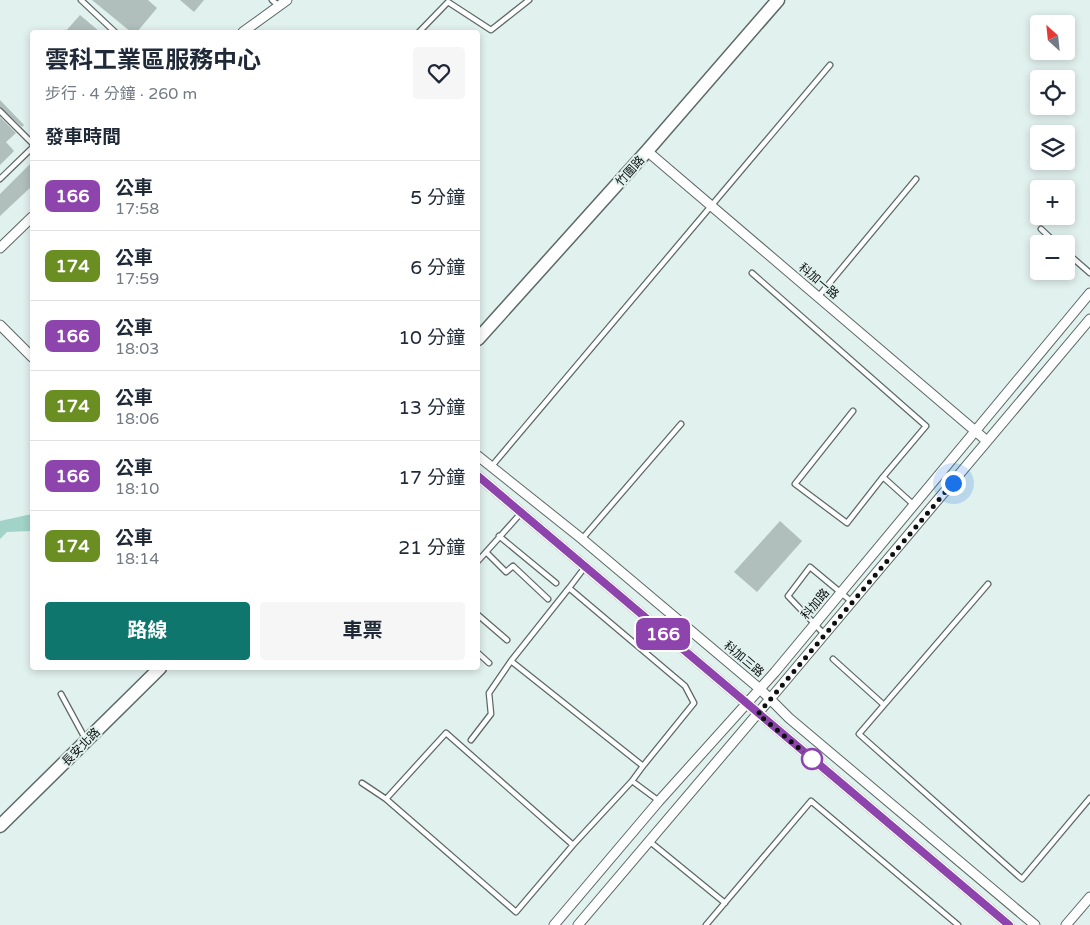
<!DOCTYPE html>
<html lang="zh-TW">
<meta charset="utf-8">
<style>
:root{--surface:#fff;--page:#f6f6f7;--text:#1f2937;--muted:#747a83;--line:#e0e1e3;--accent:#0f766e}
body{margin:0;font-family:"Varela Round","Noto Sans TC",sans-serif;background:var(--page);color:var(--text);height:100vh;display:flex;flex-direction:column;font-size:19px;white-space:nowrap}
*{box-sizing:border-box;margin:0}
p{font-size:16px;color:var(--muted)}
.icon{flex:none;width:28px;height:28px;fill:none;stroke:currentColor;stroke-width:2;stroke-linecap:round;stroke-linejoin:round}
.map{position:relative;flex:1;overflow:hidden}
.sheet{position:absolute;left:30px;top:30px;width:450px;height:640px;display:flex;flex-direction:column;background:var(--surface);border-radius:5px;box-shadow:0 2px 8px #0003}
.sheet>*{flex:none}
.badge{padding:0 10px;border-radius:8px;font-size:18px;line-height:32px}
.needle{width:32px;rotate:333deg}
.tools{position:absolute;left:1030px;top:15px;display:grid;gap:10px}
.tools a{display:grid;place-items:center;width:45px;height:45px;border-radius:5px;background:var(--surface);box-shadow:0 2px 8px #0003;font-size:25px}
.you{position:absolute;width:25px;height:25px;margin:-12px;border:4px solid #fff;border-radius:50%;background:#1a73e8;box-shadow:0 0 0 8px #1a73e833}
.map>.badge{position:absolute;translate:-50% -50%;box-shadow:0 0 0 2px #fff}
h2{padding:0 15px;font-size:19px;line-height:45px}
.round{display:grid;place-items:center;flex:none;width:52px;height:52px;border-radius:5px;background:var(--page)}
.summary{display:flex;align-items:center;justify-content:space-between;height:85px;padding:0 15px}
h1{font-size:24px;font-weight:700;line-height:38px}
.cta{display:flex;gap:10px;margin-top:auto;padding:10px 15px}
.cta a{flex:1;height:58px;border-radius:5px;background:var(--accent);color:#fff;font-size:20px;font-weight:700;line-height:58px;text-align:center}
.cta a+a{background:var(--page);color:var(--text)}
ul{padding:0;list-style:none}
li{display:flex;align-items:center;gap:15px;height:70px;padding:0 15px;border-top:1px solid var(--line)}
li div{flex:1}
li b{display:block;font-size:19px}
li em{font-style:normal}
li .badge{min-width:55px;font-weight:700;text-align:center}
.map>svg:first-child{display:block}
</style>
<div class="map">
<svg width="1090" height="925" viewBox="0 0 1090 925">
<rect width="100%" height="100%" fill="#e1f1ed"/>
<path fill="#a1d3c8" d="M32,514V531L7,532L0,539V521Z"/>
<path fill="#b0bfbb" d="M92,0H148L157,8L137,32H131Z
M180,0H204L194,12Z
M80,15L100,32H65Z
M0,100L24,125L22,127L0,107Z
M0,117L16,133L6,142L14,151L0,165Z
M32,162V186L0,216V194Z
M780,521L802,541L757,592L734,572Z"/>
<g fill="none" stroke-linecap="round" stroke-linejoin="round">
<g stroke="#5c6966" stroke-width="7">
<path id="lane" d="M81,0L115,32
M272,0L279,6
M419,32L448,2L491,30L529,0
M0,111L32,143
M0,179L32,148
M1041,229L1057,244
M1066,252L1090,273
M752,273L926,426L883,477
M818,297L916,179
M853,411L795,484L847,523L883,477L914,505
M491,467L830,65
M499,536L556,583
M582,539L681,424
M486,552L506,572L513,566L548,599
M478,561L521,513
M988,584L859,734L1022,879L1090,798
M478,615L507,640
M824,634L788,596L810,567L852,602
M478,653L489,663
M833,659L884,705
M511,661L569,588
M61,694L86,740
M471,740L491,714L489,693L511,661L643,766L694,703L685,686L569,588L585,567
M632,781L643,766
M362,783L386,799
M649,841L725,903
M573,845L446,733L386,799L516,912L573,845L632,781L659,801
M706,925L811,801L958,925"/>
</g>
<g stroke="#5c6966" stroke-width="11">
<path id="street" d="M243,32L287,0
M647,151L987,441
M0,248L32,217
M0,325L32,357
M478,456L582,539L760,689L789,718L1035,925
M478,476L1009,925
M554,925L659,801L775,672L1090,293
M578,925L770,699L1090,319
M1066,925L1090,897"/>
</g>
<g stroke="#5c6966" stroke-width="15">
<path id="secondary" d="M478,339L647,151L778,0
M0,826L160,668"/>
</g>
<use href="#lane" stroke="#fff" stroke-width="4.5"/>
<use href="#street" stroke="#fff" stroke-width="9"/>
<use href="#secondary" stroke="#fff" stroke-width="12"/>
</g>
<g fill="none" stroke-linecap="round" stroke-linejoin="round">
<g stroke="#fff" stroke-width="11">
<path id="line" d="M478,476L1009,925"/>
</g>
<use href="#line" stroke="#8e44ad" stroke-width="8"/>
<path stroke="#0c1110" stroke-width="5" stroke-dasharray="0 9" d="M812,759L758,714L953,483"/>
</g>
<circle fill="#fff" stroke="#8e44ad" stroke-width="2.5" cx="812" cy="759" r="10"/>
<g text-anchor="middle" stroke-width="4" stroke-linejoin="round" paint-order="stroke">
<g font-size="12" fill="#0c1110" stroke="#e1f1ed">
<text transform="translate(630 171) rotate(-48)" y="4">竹圍路</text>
<text transform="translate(819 281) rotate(40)" y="4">科加一路</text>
<text transform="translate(815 604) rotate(-50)" y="4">科加路</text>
<text transform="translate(744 659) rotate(40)" y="4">科加三路</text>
<text transform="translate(81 747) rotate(-45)" y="4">長安北路</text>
</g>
</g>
</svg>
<div class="tools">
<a><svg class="needle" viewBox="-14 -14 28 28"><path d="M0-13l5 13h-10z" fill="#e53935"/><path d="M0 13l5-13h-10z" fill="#747a83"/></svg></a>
<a><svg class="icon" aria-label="locate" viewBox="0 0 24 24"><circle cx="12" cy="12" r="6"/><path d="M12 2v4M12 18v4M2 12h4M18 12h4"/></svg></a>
<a><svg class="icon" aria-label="layers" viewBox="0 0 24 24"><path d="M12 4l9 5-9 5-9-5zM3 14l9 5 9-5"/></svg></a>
<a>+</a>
<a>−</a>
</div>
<div class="you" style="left:953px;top:483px"></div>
<b class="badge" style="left:663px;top:634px;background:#8e44ad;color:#fff">166</b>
<section class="sheet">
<div class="summary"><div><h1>雲科工業區服務中心</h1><p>步行 · 4 分鐘 · 260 m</p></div><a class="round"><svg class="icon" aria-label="heart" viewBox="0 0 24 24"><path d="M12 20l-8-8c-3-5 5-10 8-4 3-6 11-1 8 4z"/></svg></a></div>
<h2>發車時間</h2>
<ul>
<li><span class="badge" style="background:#8e44ad;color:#fff">166</span><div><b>公車</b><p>17:58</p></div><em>5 分鐘</em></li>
<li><span class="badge" style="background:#6b8e23;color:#fff">174</span><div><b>公車</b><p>17:59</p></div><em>6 分鐘</em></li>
<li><span class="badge" style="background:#8e44ad;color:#fff">166</span><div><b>公車</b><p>18:03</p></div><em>10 分鐘</em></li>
<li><span class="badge" style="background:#6b8e23;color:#fff">174</span><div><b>公車</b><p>18:06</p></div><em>13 分鐘</em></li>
<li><span class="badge" style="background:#8e44ad;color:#fff">166</span><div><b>公車</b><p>18:10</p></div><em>17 分鐘</em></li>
<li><span class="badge" style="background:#6b8e23;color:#fff">174</span><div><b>公車</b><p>18:14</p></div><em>21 分鐘</em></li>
</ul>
<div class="cta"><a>路線</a><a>車票</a></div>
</section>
</div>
